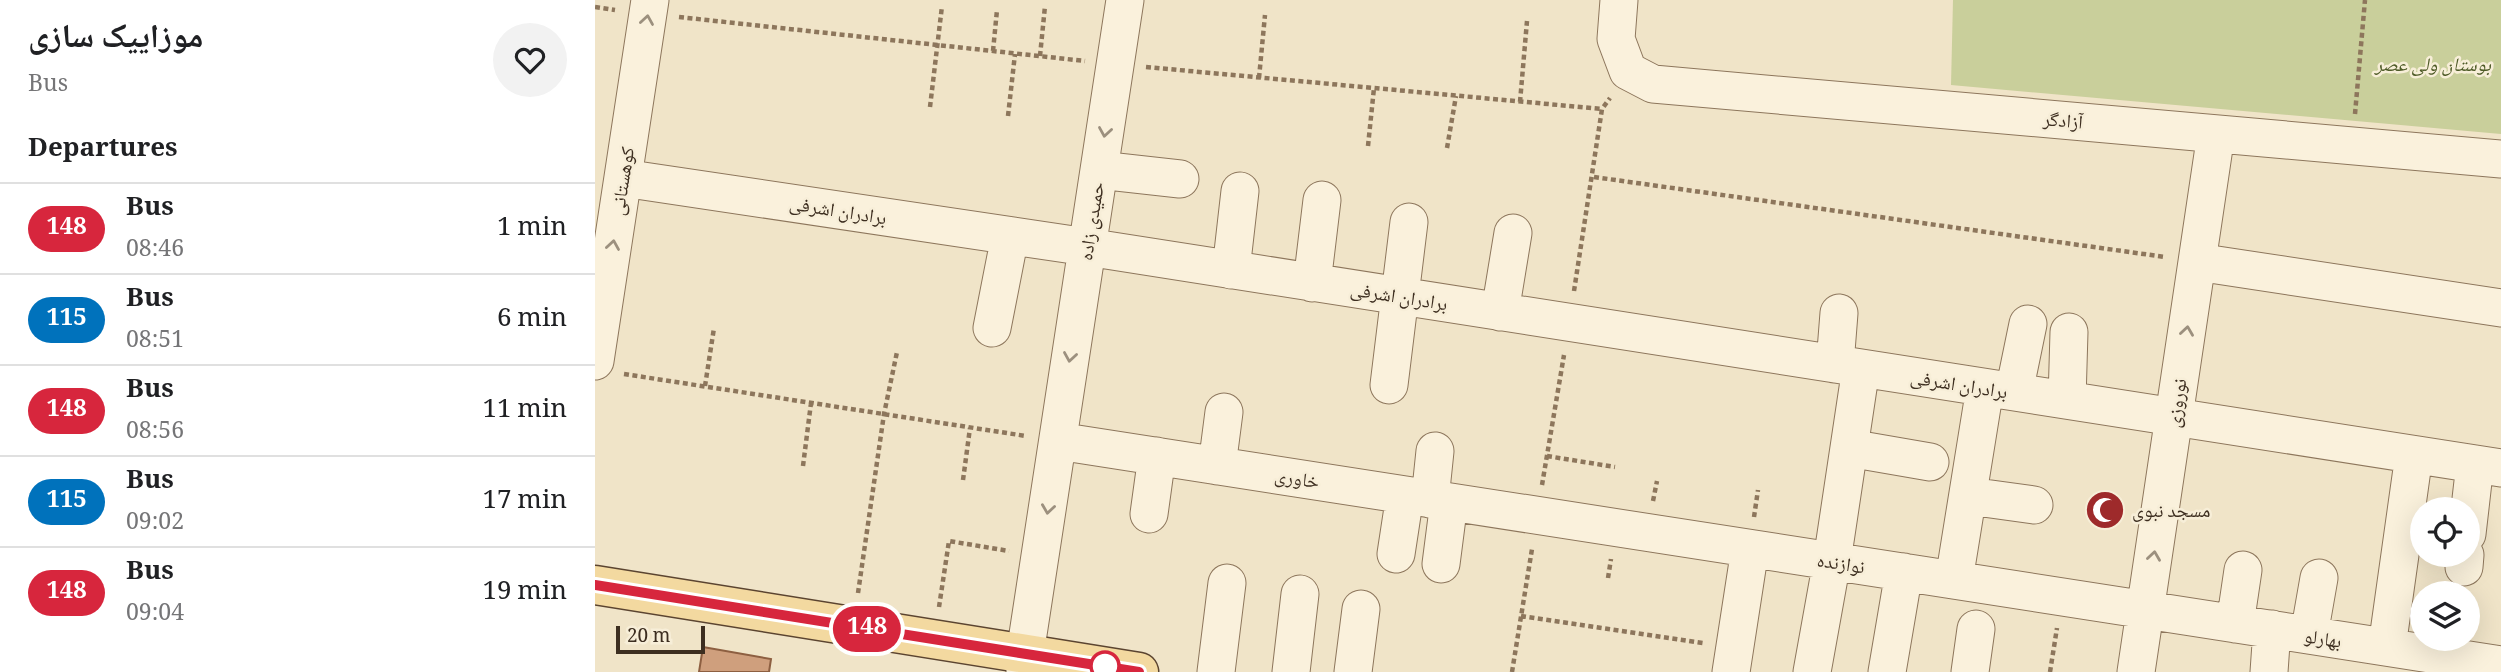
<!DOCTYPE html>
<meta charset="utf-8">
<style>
:root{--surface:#fff;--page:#f2f2f2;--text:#202124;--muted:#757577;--line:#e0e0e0}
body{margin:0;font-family:Georgia,"Noto Naskh Arabic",serif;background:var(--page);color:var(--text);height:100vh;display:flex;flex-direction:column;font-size:26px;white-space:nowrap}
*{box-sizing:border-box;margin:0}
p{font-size:23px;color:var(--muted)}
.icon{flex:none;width:38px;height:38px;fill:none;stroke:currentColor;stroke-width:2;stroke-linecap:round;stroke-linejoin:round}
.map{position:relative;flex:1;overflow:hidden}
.panel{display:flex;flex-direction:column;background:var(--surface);width:595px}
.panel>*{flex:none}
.badge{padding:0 14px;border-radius:23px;font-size:24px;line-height:46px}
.buttons{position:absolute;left:1815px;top:497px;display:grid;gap:14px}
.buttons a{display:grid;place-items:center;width:70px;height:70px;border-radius:50%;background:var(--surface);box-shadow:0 7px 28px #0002;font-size:35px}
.scale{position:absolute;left:21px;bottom:18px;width:89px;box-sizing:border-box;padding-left:7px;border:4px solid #3d2e20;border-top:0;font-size:19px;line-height:24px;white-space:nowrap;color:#3d2e20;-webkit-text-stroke:5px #f7eed8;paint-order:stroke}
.map>.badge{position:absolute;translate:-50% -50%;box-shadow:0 0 0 4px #fff}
h2{padding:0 28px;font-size:26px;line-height:63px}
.round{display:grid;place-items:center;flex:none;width:74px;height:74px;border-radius:37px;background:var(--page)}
.headline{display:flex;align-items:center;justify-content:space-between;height:119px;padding:0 28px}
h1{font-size:33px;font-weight:700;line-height:52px}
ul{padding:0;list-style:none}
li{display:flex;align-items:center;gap:21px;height:91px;padding:0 28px;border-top:2px solid var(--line)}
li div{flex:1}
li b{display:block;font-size:26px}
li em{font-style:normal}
li .badge{min-width:77px;font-weight:700;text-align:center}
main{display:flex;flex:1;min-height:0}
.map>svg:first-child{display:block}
</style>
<main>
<section class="panel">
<div class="headline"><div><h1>موزاییک سازی</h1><p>Bus</p></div><a class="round"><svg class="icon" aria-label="heart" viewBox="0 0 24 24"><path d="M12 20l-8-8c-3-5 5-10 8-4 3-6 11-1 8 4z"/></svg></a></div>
<h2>Departures</h2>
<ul>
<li><span class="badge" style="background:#d7263d;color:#fff">148</span><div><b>Bus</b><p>08:46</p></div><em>1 min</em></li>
<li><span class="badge" style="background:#0072bc;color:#fff">115</span><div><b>Bus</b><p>08:51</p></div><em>6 min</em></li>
<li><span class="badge" style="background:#d7263d;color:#fff">148</span><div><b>Bus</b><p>08:56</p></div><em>11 min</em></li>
<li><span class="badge" style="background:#0072bc;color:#fff">115</span><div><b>Bus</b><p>09:02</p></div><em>17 min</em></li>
<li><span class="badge" style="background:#d7263d;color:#fff">148</span><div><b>Bus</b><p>09:04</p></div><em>19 min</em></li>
</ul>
</section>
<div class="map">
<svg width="1906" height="672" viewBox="0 0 1906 672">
<rect width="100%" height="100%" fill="#f0e4c8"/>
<path fill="#c9cf9b" d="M1358,0H1906V134L1356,85Z"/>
<path fill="#cf9f7d" stroke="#8d5f41" stroke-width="2" d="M108,647L176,659L174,672H104Z"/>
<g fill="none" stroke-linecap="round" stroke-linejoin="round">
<g stroke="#8d765c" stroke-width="39">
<path id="minor" d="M1024,0L1021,39L1033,71L1058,84L1906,159
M504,170L585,179
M28,178L492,247L1906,468
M1602,262L1906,308
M636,270L645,191
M717,283L727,200
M905,312L918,233
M397,328L415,236
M0,361L55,0
M1240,364L1244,313
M794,385L814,222
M1419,392L1433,324
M1472,400L1474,332
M463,441L1906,665
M1254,448L1335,462
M622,466L629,412
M1374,496L1439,505
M835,499L840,451
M554,514L562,456
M1872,534L1880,464
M801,554L810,495
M846,564L854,502
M1869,567L1870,555
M1359,580L1390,388
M1640,624L1648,570
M1714,635L1724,578
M1792,647L1819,455
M430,672V654L530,0
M621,672L632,583
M696,672L705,594
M758,672L766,609
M1136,672L1155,549
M1217,672L1237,561L1266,368
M1292,672L1309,572
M1375,672L1381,629
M1541,672L1621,134
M1674,672L1677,629"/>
</g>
<g stroke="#5b4430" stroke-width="41">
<path id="major" d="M0,585L544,672"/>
</g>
<path stroke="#8d765c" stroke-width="4.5" stroke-dasharray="5 3.5" stroke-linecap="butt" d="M0,7L20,10
M84,17L490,61
M398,51L402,10
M445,56L450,6
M551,67L1007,109
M664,78L670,15
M925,102L932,21
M335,107L347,6
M1760,114L1770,0
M413,116L420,54
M773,146L779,88
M852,148L861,96
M999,177L1570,257
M979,291L1007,109L1015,98
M29,374L431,436
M110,386L119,328
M952,456L1020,467
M208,466L216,403
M368,480L375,428
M947,485L969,355
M1058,501L1062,481
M1159,517L1163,490
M1013,578L1016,559
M263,593L289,414L302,352
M344,607L354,541L414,551
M926,616L1108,643
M917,672L937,549
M1455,672L1462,628"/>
<use href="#minor" stroke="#faf1dc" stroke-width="37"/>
<use href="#major" stroke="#f3d9a0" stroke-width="38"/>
</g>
<defs><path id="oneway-chevron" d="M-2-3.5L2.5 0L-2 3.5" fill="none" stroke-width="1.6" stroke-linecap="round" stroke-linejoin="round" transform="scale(1.75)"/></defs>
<g stroke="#9c907e">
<use href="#oneway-chevron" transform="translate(52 20) rotate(-81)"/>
<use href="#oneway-chevron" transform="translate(510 132) rotate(99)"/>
<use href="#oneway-chevron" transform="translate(18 245) rotate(-81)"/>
<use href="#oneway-chevron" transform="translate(1592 331) rotate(-82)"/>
<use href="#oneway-chevron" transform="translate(475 357) rotate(99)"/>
<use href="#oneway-chevron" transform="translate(453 509) rotate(98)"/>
<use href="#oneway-chevron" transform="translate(1559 556) rotate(-82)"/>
</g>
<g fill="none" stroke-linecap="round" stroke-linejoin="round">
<g stroke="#fff" stroke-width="16">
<path id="line" d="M0,585L544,672"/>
</g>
<use href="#line" stroke="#d7263d" stroke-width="10"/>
</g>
<defs>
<g id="mosque-disc" transform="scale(2.0125)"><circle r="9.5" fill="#9e2a2b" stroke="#f7eed8"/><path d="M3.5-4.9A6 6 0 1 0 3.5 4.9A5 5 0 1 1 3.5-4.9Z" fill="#fff"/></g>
</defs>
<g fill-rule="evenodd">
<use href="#mosque-disc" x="1510" y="510"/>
</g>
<circle fill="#fff" stroke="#d7263d" stroke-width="3.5" cx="510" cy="666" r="14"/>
<g text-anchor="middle" stroke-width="5" stroke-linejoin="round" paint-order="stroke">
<g font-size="19" font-style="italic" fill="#4d5a26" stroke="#f7eed8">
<text x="1838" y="71">بوستان ولی عصر</text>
</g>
<g font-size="19" fill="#3d2e20" stroke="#f7eed8">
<text transform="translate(1468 120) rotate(5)" y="7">آزادگر</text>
<text transform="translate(27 181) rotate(-81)" y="7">کوهستانی</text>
<text transform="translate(243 210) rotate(9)" y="7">برادران اشرفی</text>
<text transform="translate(496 221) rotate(-81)" y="7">حمیدی زاده</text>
<text transform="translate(804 296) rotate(9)" y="7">برادران اشرفی</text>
<text transform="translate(1364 384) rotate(9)" y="7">برادران اشرفی</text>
<text transform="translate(1581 403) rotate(-82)" y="7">نوروزی</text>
<text transform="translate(702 478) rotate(9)" y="7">خاوری</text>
<text transform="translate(1246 563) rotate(9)" y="7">نوازنده</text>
<text transform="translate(1728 638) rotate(9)" y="7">بهارلو</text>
</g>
<g font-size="19" fill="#3d2e20" stroke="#f7eed8" text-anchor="start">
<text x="1537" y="517">مسجد نبوی</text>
</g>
</g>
</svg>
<div class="buttons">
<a><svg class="icon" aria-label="locate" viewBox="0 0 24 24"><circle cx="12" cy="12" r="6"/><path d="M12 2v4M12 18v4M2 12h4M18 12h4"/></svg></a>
<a><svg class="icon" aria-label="layers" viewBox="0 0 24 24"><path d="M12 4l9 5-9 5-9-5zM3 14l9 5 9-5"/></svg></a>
</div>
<div class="scale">20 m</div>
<b class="badge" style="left:272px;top:629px;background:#d7263d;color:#fff">148</b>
</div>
</main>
